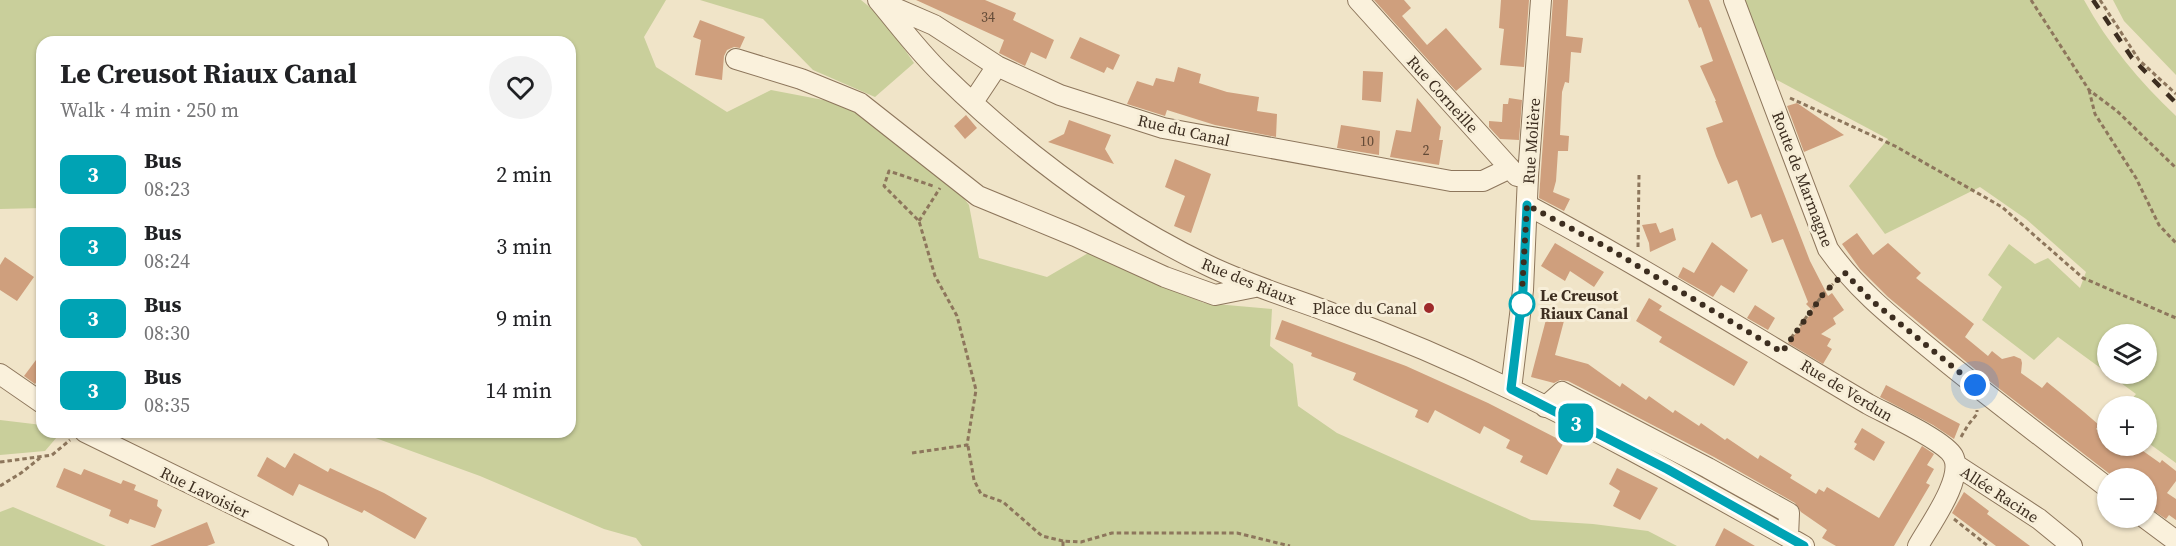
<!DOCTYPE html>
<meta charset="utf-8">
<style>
:root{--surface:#fff;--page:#f2f2f2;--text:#202124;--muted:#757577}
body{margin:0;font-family:"Source Serif 4",serif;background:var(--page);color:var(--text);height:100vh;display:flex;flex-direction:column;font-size:22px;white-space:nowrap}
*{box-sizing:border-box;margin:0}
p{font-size:20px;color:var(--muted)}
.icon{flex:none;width:33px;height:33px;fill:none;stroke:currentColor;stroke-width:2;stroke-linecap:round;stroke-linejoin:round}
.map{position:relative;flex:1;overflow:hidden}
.details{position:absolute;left:36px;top:36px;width:540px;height:402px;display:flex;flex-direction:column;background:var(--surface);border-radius:18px;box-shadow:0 2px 4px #0004}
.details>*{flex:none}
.badge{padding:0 12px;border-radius:9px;font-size:21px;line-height:39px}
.tools{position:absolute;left:2097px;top:324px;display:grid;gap:12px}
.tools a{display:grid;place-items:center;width:60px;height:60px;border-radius:50%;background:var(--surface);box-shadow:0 2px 4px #0004;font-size:30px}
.you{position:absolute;width:30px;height:30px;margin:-15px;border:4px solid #fff;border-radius:50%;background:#1a73e8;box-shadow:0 0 0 9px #1a73e833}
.map>.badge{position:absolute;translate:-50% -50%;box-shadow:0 0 0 3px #fff}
.round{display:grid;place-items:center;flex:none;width:63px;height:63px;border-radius:32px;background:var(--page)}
.head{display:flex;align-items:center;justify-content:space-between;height:102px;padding:0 24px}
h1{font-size:28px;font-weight:700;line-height:45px}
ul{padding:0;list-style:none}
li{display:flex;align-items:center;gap:18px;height:72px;padding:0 24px}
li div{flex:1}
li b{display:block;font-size:22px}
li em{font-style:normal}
li .badge{min-width:66px;font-weight:700;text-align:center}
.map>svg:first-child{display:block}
</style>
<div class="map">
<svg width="2176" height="546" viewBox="0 0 2176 546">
<rect width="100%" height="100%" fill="#f0e4c8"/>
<path fill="#c9cf9b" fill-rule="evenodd" d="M0,0H666L644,37L656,67L727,112L771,90L855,106L949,179L969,205L979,258L1047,277L1090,252L1204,303L1272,309L1270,346L1293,364L1298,406L1337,433L1531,520L1593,524L1648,531L1677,546H642L636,538L604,529L480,476L359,432H570V42H42V208L0,209Z
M700,0H861C883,16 899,41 914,63L875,97L813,70L763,19Z
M1745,0H2084C2108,44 2140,82 2176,116V463L2147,442L2146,406H2126L2136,394L2058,337L2034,360L1982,320L2002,287L1988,275L2009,244L2035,264L2048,258L2080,288L2086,272L2026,219L1980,187L1885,234L1849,186L1888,139L1775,79ZM2108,334H2146V374H2108Z
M2113,0H2176V75L2124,21Z
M0,420L42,425V432H56L57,437L45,451L0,455Z
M13,507L106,546H0V512Z"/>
<path fill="#cf9f7d" d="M916,0H985L1016,13L1013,20L1054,40L1046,59L1031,52L1025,66L999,53L1004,40Z
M1374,0H1404L1411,8L1402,16L1427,45L1446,28L1482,69L1456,91Z
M1501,0H1529L1524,67L1500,65L1504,29L1499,28Z
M1553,0H1568L1566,36L1583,38L1581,53L1571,52L1569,83L1565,82L1562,92L1560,135L1569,136L1568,151H1558L1556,181L1553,192L1570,199L1564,211L1539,198Z
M1688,0H1709L1810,261L1828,296L1832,293L1844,310L1833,318L1836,324L1821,334L1831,339L1827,346L1832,349L1823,364L1788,343L1813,311L1806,304L1808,302L1783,239L1772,243L1761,214L1751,218L1737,180L1728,184L1716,156L1706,128L1723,122L1715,101H1716L1700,66L1713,61L1701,27L1699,28Z
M700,20L745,37L740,48L734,47L727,50L724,56L722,80L695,75L701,40L693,37Z
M1080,37L1120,55L1113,70L1107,67L1104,73L1070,58Z
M1178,67L1201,74L1199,83L1227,92L1259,97L1257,111L1277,114L1276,137L1215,125L1167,110L1165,116L1127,104L1137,81L1153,86L1156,78L1174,82Z
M1363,71L1383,72L1381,102L1362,100Z
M1417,98L1441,127L1439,140H1443L1439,165L1390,157L1396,130L1411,132Z
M1509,98L1522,100L1519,140L1500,139L1489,127V121L1502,122L1503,104H1508Z
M1797,103L1844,135L1804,152L1787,106Z
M966,115L977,128L965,139L954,126Z
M1069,120L1111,135L1105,149L1114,164L1048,142L1064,134Z
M1341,125L1380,131L1379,155L1337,148Z
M1175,159L1211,174L1191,233L1174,226L1185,196L1165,187Z
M1656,223L1660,233L1673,228L1676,240L1650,252L1649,243L1642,225Z
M1857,233L1873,255L1888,243L1921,273L1916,278L1974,324L1965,337L1988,356L1992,351L2002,359L2014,356L2021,359L2022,363L2021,373L2042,388L2047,382L2084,412L2099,425L2096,429L2108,438V446H2136L2160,463L2162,460L2176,471V481L2167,493L2176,499V520L2169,515L2166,519L2146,506V478H2115L1988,380L1888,297L1860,269L1842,244Z
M1712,242L1748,270L1734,293L1721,285L1713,297L1678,277L1683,267L1694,273Z
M1555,243L1604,272L1594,287L1570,271L1565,281L1541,266Z
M5,257L34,277L17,301L0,290V265Z
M1649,298L1662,306L1659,310L1748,362L1734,386L1659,342L1662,337L1636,321Z
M1755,305L1775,318L1768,330L1747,318Z
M1548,312L1565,317L1555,355L1588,364L1620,387L1622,383L1646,400L1649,396L1673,413L1675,410L1699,426L1701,423L1725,440L1727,438L1758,459L1760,455L1792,475L1790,478L1816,494L1819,489L1824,492L1827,487L1879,518L1922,446L1934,454L1927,465L1934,469L1926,483L1930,485L1894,546H1836L1822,538L1827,530L1801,512L1795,503L1714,457L1568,381L1560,380L1554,383L1531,377Z
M1282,320L1406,366L1488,403L1564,442L1547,475L1520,462L1523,456L1506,448L1510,440L1484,426L1480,434L1435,410L1428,423L1415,417L1418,410L1353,380L1356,373L1311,356L1312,353L1275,339Z
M42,352V374L35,384L24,376Z
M1886,385L1960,424L1954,439L1933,425L1880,397Z
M1862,428L1885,442L1874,461L1854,449L1857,444L1854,442Z
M294,453L328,472L330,468L384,493L427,518L415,539L364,510L362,513L299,484L293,496L257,476L267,457L285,468Z
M64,468L81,475L84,469L121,484L123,480L136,485L134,490L158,500L157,506L162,510L155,528L130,519L128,524L109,516L111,510L56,487Z
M1617,468L1658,488L1640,520L1613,506L1620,491L1609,484Z
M1964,492L1989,511L1987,514L2030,546H1996L1952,513Z
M207,522L215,543L207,546H150Z
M1724,528L1755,546H1715Z"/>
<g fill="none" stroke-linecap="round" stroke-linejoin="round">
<g stroke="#8d765c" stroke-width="22">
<path id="minor" d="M878,0C899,25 919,52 942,74C1020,150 1109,218 1207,265C1248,285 1292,298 1334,314C1394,336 1453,361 1510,389C1611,436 1707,492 1804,546
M1358,0L1517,176
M1734,0L1828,249C1860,294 1897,321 1939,356C1994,401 2051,444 2108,488
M881,2L934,25L997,66L1060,95L1163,128L1451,181H1483L1510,168
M736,59L801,79L860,103L978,196L1075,236L1165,277L1215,295L1255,287
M973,102L997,66
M1527,205C1643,267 1754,337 1868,404C1886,414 1944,440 1953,456C1965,478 1929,526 1918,546
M0,374L42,403
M1511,389L1523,290L1528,176L1541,0
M1545,407L1562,392L1708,468L1789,513L1788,537
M85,432L318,546
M1956,465L2039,519L2072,546
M2145,518L2176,541"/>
</g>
<path stroke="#8d765c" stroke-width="3" stroke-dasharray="4.5 3" stroke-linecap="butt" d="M2031,0L2089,90L2117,111L2176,168
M2100,0L2139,60L2176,94
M2089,90L2095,114L2136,178L2159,225L2176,243
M1790,98L1895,146L2002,207L2083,278L2176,318
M919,221L940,188
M1638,247L1639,174
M1791,338L1824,293L1833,284
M1961,437L1968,425L1977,414V410
M968,446L974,480L981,494L1003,502L1042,536L1063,541
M912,453L967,445L976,390L957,316L935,276L919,221L884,186L889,171L933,186
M0,462L52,455L70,440
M0,486L21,473L40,458
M1954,519L1988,546
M1063,546V541L1081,542L1112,533H1237L1290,546"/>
<use href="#minor" stroke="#faf1dc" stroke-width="20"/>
<path stroke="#3d2e20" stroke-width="4.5" stroke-dasharray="10 10" stroke-linecap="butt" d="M2093,0L2132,58L2176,103"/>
</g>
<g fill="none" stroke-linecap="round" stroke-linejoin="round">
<g stroke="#fff" stroke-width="14">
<path id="line" d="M1527,205L1523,290L1511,389L1667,469L1804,546"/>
</g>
<use href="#line" stroke="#00a3b4" stroke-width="9"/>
<path stroke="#3d2e20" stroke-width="6" stroke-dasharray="0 10.8" d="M1522,304L1521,310L1527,205L1606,247L1782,352L1824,293L1845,273L1871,300L1975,385"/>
</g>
<circle fill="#fff" stroke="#00a3b4" stroke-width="3" cx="1522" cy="304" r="12"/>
<circle fill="#9e2a2b" stroke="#f7eed8" stroke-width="2" cx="1429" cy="308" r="6"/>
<g text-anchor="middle" stroke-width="6" stroke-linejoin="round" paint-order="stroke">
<g font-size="14" fill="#624a37">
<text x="988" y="22">34</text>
<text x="1367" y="146">10</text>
<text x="1426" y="155">2</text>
</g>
<g font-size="16" fill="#3d2e20" stroke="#f7eed8">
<text transform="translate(1443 94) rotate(48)" y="6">Rue Corneille</text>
<text transform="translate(1184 130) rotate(13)" y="6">Rue du Canal</text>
<text transform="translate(1531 141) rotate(-86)" y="6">Rue Molière</text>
<text transform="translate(1803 179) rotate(69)" y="6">Route de Marmagne</text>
<text transform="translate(1249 281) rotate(22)" y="6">Rue des Riaux</text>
<text transform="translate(1847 390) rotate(31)" y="6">Rue de Verdun</text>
<text transform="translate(205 492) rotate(26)" y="6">Rue Lavoisier</text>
<text transform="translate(2000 494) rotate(33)" y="6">Allée Racine</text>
</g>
<g font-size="16" font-weight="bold" fill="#3d2e20" stroke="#f7eed8" text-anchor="start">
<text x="1540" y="301">Le Creusot<tspan x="1540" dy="18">Riaux Canal</tspan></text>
</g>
<g font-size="16" fill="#3d2e20" stroke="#f7eed8" text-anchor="end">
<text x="1417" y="314">Place du Canal</text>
</g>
</g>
</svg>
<div class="tools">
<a><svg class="icon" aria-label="layers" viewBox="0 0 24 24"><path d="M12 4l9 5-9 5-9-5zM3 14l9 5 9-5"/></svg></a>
<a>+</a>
<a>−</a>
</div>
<div class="you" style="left:1975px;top:385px"></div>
<b class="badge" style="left:1576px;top:423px;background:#00a3b4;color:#fff">3</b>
<section class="details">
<div class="head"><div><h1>Le Creusot Riaux Canal</h1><p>Walk · 4 min · 250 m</p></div><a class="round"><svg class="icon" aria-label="heart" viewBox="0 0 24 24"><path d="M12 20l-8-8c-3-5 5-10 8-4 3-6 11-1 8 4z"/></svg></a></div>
<ul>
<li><span class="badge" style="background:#00a3b4;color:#fff">3</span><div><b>Bus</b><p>08:23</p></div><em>2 min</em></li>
<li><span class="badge" style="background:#00a3b4;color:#fff">3</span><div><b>Bus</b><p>08:24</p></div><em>3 min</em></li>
<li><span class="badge" style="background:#00a3b4;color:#fff">3</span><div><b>Bus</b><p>08:30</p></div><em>9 min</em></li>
<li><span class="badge" style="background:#00a3b4;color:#fff">3</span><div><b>Bus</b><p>08:35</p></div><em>14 min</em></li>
</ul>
</section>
</div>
